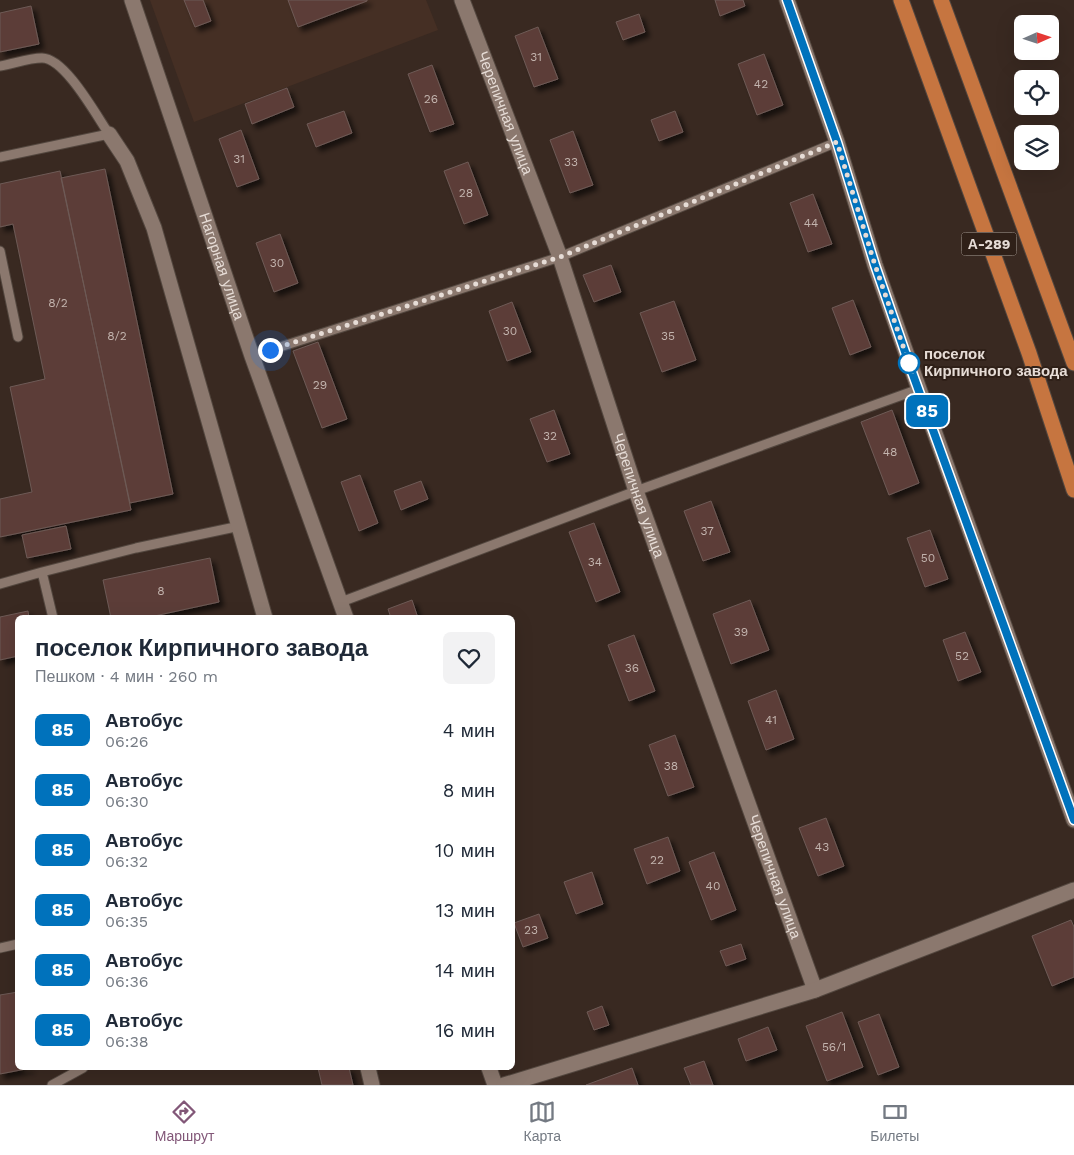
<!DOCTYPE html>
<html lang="ru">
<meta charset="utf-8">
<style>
:root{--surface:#fff;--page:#f2f2f3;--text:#1f2937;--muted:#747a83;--line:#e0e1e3;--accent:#825778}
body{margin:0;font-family:"Work Sans",sans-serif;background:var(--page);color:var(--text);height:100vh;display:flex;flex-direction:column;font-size:19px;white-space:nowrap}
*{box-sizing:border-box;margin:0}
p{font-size:16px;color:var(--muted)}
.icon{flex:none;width:28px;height:28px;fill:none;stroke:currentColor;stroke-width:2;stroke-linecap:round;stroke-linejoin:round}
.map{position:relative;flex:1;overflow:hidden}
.panel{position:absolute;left:15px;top:615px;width:500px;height:455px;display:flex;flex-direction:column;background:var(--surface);border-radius:8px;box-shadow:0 5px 20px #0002}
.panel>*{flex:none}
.badge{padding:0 10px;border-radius:8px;font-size:18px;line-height:32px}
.needle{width:32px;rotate:87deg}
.controls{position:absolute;left:1014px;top:15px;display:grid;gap:10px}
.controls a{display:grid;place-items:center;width:45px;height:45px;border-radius:8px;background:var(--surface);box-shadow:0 5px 20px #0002;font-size:25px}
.you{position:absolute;width:25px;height:25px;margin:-12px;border:4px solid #fff;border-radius:50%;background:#1a73e8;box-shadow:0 0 0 8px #1a73e833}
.map>.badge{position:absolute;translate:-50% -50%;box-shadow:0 0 0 2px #fff}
.round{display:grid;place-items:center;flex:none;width:52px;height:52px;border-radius:8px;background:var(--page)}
.overview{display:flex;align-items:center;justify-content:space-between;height:85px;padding:0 20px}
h1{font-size:24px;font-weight:800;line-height:38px}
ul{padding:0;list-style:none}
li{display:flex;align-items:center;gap:15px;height:60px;padding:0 20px}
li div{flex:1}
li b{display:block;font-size:19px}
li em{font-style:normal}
li .badge{min-width:55px;font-weight:700;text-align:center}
.tab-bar{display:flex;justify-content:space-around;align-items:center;height:70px;border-top:1px solid var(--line);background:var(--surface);font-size:14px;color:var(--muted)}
.tab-bar a{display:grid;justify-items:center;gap:2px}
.tab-bar .current{color:var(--accent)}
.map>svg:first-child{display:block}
</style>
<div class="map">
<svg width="1074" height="1085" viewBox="0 0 1074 1085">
<defs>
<filter id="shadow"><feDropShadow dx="4.5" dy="4.5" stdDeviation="2.5" flood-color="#0009"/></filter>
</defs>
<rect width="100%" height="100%" fill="#392921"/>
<path fill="#452f24" d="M150,0H426L438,30L194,122Z"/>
<path fill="#5b3e37" stroke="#6e5a56" filter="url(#shadow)" d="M184,0H203L211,21L195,27Z
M288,0H367V1L298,27Z
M715,0H743L745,6L720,16Z
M31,6L39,44L0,52V13Z
M639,14L645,32L623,40L616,22Z
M538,27L558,79L534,87L515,36Z
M764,54L783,105L757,115L738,64Z
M432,65L454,124L430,132L408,74Z
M287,88L294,107L252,124L245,104Z
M344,111L352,133L316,147L307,124Z
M675,111L683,132L659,141L651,120Z
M241,130L259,179L237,187L219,139Z
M573,131L593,185L570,193L550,140Z
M468,162L488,215L464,224L444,171Z
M105,169L173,494L130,503L61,178Z
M60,171L131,510L0,537V499L32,492L10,387L45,379L13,224L0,227V184Z
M813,194L832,244L808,252L790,203Z
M280,234L298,283L274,292L256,243Z
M611,265L621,292L594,302L583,275Z
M853,300L871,347L850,355L832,308Z
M674,301L696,360L662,372L640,313Z
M512,302L531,352L507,361L489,311Z
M318,342L347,419L322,428L293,351Z
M554,410L570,454L547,462L530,419Z
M892,410L919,483L889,495L861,422Z
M360,475L378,523L359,531L341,482Z
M421,481L428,499L401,510L394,491Z
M711,501L730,552L703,561L684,511Z
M594,523L620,592L596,602L569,532Z
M66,526L71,549L27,558L22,535Z
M930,530L948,579L925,587L907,538Z
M210,558L219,602L145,618H111L103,580Z
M412,600L418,618H391L388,609Z
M750,600L769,650L731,664L713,614Z
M28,611L29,618H18V656L0,660V617Z
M965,632L981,672L958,681L943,640Z
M634,635L655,691L629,701L608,645Z
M776,690L794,739L766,750L748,701Z
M675,735L694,787L668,796L649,745Z
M826,818L844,866L818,876L799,828Z
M668,837L680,871L647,884L634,849Z
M714,852L736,910L711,920L689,862Z
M592,872L603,904L576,914L564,882Z
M539,914L548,938L523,947L514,923Z
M1071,920L1074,927V977L1052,986L1032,936Z
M741,944L746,959L726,966L720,951Z
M18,992V1068H31L0,1074V995Z
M602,1006L609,1025L594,1030L587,1012Z
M842,1012L863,1067L827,1081L806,1026Z
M879,1014L899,1067L878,1075L858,1022Z
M768,1027L777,1050L746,1061L738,1039Z
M704,1061L713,1085H691L684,1068Z
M318,1068H349L353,1085H322Z
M632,1068L638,1085H586Z"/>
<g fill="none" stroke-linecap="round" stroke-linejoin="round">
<g stroke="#53473f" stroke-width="11">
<path id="service" d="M0,66C13,64 28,58 42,58C65,58 96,115 109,134L0,157
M0,251L18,337
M252,356L560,257L837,142
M0,584L42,572
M341,602L636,491L919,389
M53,618L42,572L136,548L240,526
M0,948L18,944
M52,1085L83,1068"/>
</g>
<g stroke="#53473f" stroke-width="17">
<g id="minor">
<path id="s1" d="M132,0L252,356L346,618"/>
<path id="s2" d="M462,0L560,257L636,491L815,990"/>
<path d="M787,0L837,142L875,265L919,389L1074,820"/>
<path d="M109,134L127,161L154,228L265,618"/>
<path d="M368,1068L372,1085"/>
<path d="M489,1068L495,1085"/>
<path d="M504,1085L815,990L1074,890"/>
</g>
</g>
<g stroke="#53473f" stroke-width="17">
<path id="trunk" d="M901,0L1029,353L1074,490
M941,0L1074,363"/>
</g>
<use href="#service" stroke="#8b786e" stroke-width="9"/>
<use href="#minor" stroke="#8b786e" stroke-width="15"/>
<use href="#trunk" stroke="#c67540" stroke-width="15"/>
</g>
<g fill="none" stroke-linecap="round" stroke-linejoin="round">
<g stroke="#fff" stroke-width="11">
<path id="line" d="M787,0L837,142L875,265L912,372L1074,820"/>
</g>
<use href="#line" stroke="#0072bc" stroke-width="8"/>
<path stroke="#e6dcd6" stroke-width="5" stroke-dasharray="0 9" d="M270,350L560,257L837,142L875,265L912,372L909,363"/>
</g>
<circle fill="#fff" stroke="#0072bc" stroke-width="2.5" cx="909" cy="363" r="10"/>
<g text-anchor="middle" stroke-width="4" stroke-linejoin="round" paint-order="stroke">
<g font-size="12" fill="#c3b4ae">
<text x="536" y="61">31</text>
<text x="761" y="88">42</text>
<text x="431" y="103">26</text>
<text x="239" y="163">31</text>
<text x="571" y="166">33</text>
<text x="466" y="197">28</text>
<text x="811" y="227">44</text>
<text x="277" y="267">30</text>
<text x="58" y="307">8/2</text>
<text x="510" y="335">30</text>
<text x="117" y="340">8/2</text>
<text x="668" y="340">35</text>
<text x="320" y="389">29</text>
<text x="550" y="440">32</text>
<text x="890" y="456">48</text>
<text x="707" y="535">37</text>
<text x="928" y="562">50</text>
<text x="595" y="566">34</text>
<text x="161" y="595">8</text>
<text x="741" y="636">39</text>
<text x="962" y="660">52</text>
<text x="632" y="672">36</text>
<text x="771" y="724">41</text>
<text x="671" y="770">38</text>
<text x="822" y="851">43</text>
<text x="657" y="864">22</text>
<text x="713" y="890">40</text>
<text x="531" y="934">23</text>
<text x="834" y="1051">56/1</text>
</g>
<rect fill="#2f2018" stroke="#afa49d" stroke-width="1" x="961.5" y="232.5" width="55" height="23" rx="4"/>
<g font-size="14" font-weight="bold" fill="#e6dcd6">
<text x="989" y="249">А-289</text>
</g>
<g font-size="15" fill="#e6dcd6" stroke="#2f2018">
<text dy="5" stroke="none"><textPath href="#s2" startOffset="121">Черепичная улица</textPath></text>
<text dy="5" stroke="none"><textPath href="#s1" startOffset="281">Нагорная улица</textPath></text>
<text dy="5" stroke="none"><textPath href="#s2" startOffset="526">Черепичная улица</textPath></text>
<text dy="5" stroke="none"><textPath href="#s2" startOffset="931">Черепичная улица</textPath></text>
</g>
<g font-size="15" font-weight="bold" fill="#e6dcd6" stroke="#2f2018" text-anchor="start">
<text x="924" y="359">поселок<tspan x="924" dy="17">Кирпичного завода</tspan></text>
</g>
</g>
</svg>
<div class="controls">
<a><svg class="needle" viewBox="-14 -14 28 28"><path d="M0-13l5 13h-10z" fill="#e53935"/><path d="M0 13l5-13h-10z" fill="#747a83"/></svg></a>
<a><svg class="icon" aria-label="locate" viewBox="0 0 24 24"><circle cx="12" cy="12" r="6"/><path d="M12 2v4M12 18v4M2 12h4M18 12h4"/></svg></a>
<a><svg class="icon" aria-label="layers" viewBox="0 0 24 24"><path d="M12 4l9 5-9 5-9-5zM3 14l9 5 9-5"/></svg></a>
</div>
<div class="you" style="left:270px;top:350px"></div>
<b class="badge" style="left:927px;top:411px;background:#0072bc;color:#fff">85</b>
<section class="panel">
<div class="overview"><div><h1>поселок Кирпичного завода</h1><p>Пешком · 4 мин · 260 m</p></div><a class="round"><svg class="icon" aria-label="heart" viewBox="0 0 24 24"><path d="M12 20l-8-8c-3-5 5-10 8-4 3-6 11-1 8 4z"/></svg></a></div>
<ul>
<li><span class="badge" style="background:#0072bc;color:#fff">85</span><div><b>Автобус</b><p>06:26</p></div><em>4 мин</em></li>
<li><span class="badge" style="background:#0072bc;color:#fff">85</span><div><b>Автобус</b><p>06:30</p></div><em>8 мин</em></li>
<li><span class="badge" style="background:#0072bc;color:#fff">85</span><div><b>Автобус</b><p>06:32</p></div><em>10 мин</em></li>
<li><span class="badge" style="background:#0072bc;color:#fff">85</span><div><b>Автобус</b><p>06:35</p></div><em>13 мин</em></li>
<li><span class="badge" style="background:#0072bc;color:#fff">85</span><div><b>Автобус</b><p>06:36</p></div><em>14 мин</em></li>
<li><span class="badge" style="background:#0072bc;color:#fff">85</span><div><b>Автобус</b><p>06:38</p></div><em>16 мин</em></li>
</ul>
</section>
</div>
<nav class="tab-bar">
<a class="current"><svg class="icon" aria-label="directions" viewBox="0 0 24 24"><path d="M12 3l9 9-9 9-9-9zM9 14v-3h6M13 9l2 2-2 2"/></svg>Маршрут</a>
<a><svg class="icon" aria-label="map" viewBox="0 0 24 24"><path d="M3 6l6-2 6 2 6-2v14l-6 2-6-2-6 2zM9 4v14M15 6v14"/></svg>Карта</a>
<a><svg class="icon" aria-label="tickets" viewBox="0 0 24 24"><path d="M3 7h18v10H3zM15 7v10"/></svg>Билеты</a>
</nav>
